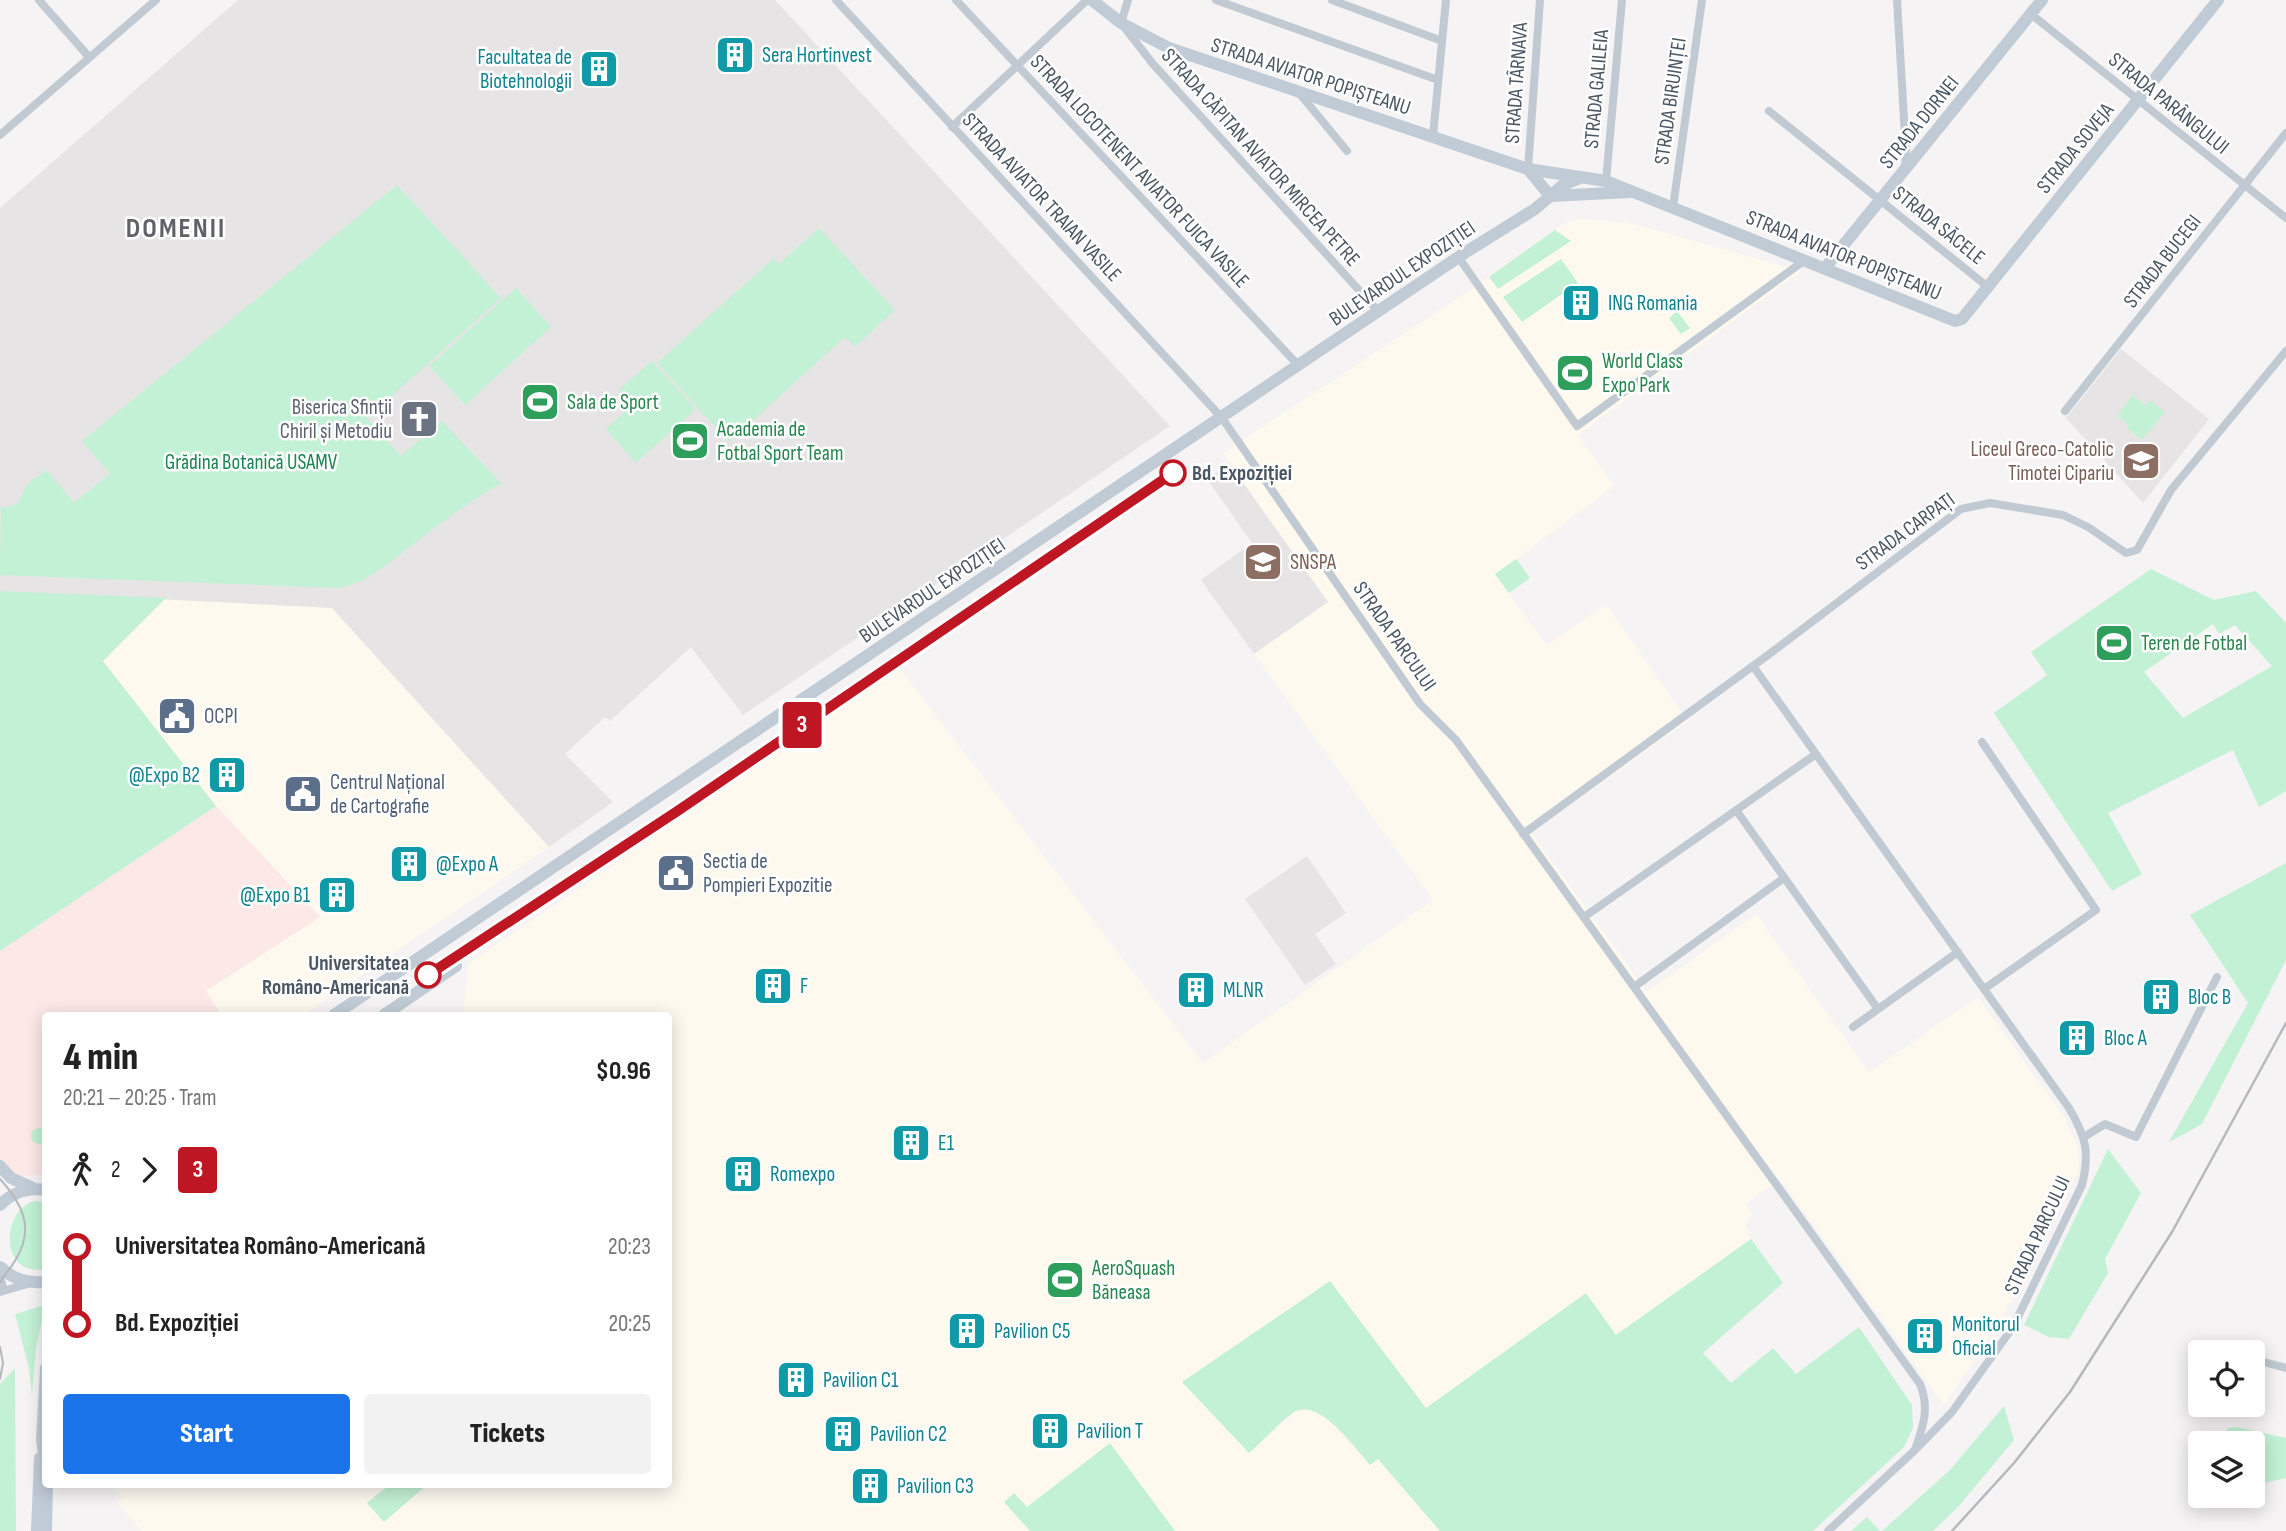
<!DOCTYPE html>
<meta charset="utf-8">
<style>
:root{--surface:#fff;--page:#f2f2f2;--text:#222;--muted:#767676;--accent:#1a73e8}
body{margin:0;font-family:"Sofia Sans Condensed",sans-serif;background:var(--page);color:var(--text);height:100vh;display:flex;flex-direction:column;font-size:26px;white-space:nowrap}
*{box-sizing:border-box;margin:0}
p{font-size:23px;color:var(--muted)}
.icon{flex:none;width:38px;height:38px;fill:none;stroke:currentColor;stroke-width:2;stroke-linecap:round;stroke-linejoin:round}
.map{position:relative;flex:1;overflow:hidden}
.drawer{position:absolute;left:42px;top:1012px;width:630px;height:476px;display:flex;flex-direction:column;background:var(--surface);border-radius:7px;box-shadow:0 4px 18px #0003}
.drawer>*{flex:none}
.badge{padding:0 14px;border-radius:5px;font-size:24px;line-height:46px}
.controls{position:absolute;left:2188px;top:1340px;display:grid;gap:14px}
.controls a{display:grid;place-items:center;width:77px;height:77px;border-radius:7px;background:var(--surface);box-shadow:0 4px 18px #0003;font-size:35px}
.map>.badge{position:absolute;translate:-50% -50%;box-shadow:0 0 0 4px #fff}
.legs{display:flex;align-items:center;gap:10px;height:77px;padding:0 21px;font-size:23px}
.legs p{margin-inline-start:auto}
.summary{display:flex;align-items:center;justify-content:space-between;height:119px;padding:0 21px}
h1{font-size:38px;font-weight:800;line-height:52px}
.button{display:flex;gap:14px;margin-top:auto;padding:14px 21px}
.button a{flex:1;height:80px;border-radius:7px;background:var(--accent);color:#fff;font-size:28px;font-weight:800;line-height:80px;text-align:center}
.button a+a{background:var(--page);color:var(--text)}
ul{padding:0 21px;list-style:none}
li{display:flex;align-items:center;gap:24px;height:77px;font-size:26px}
li i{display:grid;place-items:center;width:10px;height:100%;margin:0 9px;background:currentColor}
li i::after{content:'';width:18px;height:18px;margin:-9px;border:5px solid;border-radius:50%;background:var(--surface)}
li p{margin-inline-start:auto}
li:first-child i{background:linear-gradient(#0000 50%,currentColor 0)}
li:last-child i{background:linear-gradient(currentColor 50%,#0000 0)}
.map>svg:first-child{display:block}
</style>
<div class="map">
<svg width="2286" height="1531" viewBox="0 0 2286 1531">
<rect width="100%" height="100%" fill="#f5f3f3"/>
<path fill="#fdf9ef" d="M1583,219L1624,222L1642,226L1801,271L1578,435L1614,486L1495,575L1547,645L1606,604L1688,721L1531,832L1647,992L1756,914L1869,1072L1978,997L2065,1118L2078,1148L2079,1172L1996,1329L1944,1405L1780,1179L1746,1204L1753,1216L1745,1223L1751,1239L1616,1335L1586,1294L1426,1408L1330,1282L1249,1453L1295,1412L1309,1409L1316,1411L1334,1425L1370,1465L1378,1458L1440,1531H142L117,1502L122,1497L110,1484H668V1015H463L468,964L900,669L1203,1063L1433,900L1254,654L1327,602L1223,453L1473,288L1559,227L1570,221Z
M166,598L332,608L549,847L303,1015H221L205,991L319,916L216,806L102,661Z"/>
<path fill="#e6e4e5" d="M238,0H775L1170,426L743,715L691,647L610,721L605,717L565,754L613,802L549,847L332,608L0,591V208Z
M2121,349L2209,419L2143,503L2066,418Z
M1229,463L1328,602L1254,654L1201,580L1252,543L1207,479Z
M1307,856L1346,913L1315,934L1336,964L1305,985L1245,899Z"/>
<path fill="#fce8e6" d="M216,806L320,917L206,991L221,1015H46L45,1174L11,1178L0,1164V951Z"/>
<path fill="#c3f1d5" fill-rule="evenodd" d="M397,185L501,298L367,418L401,456L442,421L501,483C471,500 444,521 416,542C392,560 369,583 339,588L0,575L1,507C20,507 18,501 25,488C29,481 40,475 47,470L74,503L110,474L82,441Z
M819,228L895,310L855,347L845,337L729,442L657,363L774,258L779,264Z
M1555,230L1571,241L1498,289L1489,277Z
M1561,259L1578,283L1522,322L1503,297Z
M516,288L551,327L465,405L429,366Z
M1677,311L1690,328L1681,334L1669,318Z
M652,361L696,409L636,463L606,429L632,405L619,390Z
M2133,395L2145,405L2150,400L2165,412L2142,440L2127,428L2129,425L2117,416Z
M1516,559L1530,578L1509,593L1495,574Z
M2151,569L2214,600L2256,591L2286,623V791L2259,807L2233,750L2108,813L2142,874L2112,891L1994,713L2047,675L2031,652ZM2213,624L2219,634L2235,625L2272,666L2183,718L2144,672Z
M0,591L166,598L103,661L216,806L0,951Z
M2286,863V960L2202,1124L2169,1142L2248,1003L2190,915Z
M31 1136a8 8 0 1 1 16 0a8 8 0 1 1-16 0Z
M2108,1149L2141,1193L2105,1259L2108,1273L2069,1339L2049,1337L2024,1325Z
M34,1201L45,1202L46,1269C0,1278 0,1212 34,1201Z
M1751,1239L1783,1283L1703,1353L1731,1383L1773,1348L1796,1374L1859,1327L1912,1405L1913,1428L1904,1447L1813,1531H1440L1378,1459L1370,1465C1356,1449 1319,1397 1294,1412C1278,1423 1264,1440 1249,1453L1182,1382L1330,1281L1426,1408L1586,1293L1616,1335Z
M45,1305L36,1348L32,1395L29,1368L15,1314Z
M15,1368L16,1531H0V1384Z
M2004,1406L2014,1440L1958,1507L1933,1531H1882L1950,1470Z
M2237,1427L2286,1438V1478L2252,1486V1444H2219L2222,1436L2228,1428Z
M1110,1443L1175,1531H1030L1004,1502L1014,1493L1027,1507Z
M390,1484H428L384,1522L367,1503Z
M1867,1517L1880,1531H1851Z"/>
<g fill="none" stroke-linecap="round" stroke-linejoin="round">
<path stroke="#c1cad2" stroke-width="8" d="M39,0L89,57
M836,0L1222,418L1420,704L1456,740L1920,1384C1930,1408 1923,1427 1915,1450
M956,0L1299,366
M1128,0L1121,23L1153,64L1379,312
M1216,0L1438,80
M1332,0L1442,41
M1897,0L1906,153L1905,168
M2031,14L2286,218
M1300,94L1347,151
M1769,111L1988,287
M952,127L1087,0
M0,135L156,0
M1433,136L1446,0
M1528,169L1540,0
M1606,181L1622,0
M1673,207L1702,0
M1459,258L1577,426L1805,260
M2065,411L2286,133
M1753,666L2069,1108C2086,1137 2090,1152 2082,1185L2013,1327L1952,1412L1915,1450L1828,1531
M1982,742L2096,910L1984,989
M1736,810L1878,1009
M1523,834L1768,655L1961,509L1990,503L2063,515L2088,527L2126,553L2137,550L2171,490L2286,351
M1584,917L1816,754
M1634,987L1784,878
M1853,1027L1958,952
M2084,1137L2105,1124L2136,1137L2217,977
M0,1277L4,1291
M0,1292L31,1283
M2211,1349L2226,1353
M2252,1359L2286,1368"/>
<path stroke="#c1cbd6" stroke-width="12" d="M1092,0L1121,23L1169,48L1528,169L1606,181L1955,321L1962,319L2218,0
M1528,169L1550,196L1630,192
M1825,268L2042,0
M334,1015L1466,252L1535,209L1563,185L1580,178
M384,1015L456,966
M0,1166L11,1178L33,1188
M0,1205C13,1192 27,1187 46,1190
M0,1267C14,1280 27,1283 46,1282
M46,1368L42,1439L46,1469
M37,1531L40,1458
M46,1531L47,1484"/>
<path stroke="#b5b8bd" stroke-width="2" d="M0,1179C22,1203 35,1228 16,1259C11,1268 5,1274 0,1283
M0,1347L3,1363L0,1379"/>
<path stroke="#b5b8bd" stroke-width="2.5" d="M1952,1531L2014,1463L2070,1392L2172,1232L2286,1023"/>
</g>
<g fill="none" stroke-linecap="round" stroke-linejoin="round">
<g stroke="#fff" stroke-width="16">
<path id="line-1" d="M428,975L679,810L1173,473"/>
</g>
<use href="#line-1" stroke="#be1622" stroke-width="10"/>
</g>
<defs>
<g id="building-square" transform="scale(2.0125)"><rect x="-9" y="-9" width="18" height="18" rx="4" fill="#0f9aa8" stroke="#fff"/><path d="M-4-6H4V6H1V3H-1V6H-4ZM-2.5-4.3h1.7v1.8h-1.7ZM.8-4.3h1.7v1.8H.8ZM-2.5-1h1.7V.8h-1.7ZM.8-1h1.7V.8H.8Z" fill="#fff"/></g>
<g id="stadium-square" transform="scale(2.0125)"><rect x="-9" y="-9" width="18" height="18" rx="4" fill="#2e9e5b" stroke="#fff"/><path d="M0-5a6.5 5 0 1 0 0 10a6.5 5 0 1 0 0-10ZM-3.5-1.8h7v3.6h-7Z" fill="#fff"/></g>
<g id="church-square" transform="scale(2.0125)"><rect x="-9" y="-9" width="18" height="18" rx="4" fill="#6b7280" stroke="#fff"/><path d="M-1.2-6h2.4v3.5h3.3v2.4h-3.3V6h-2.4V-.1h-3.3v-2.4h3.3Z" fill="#fff"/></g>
<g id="school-square" transform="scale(2.0125)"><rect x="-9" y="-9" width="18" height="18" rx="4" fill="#8d6e63" stroke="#fff"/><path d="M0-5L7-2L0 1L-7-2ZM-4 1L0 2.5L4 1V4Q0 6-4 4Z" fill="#fff"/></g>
<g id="university-square" transform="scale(2.0125)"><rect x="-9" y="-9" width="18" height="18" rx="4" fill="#8d6e63" stroke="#fff"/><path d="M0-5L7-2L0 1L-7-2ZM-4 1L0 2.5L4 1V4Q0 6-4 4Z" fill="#fff"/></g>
<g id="civic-square" transform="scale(2.0125)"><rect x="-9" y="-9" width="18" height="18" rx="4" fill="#5c6f8a" stroke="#fff"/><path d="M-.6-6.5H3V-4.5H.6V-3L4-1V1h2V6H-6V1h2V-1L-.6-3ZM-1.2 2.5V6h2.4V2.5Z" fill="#fff"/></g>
</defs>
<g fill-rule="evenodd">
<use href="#building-square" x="735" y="55"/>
<use href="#building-square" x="599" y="69"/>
<use href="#building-square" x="1581" y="303"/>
<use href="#stadium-square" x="1575" y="373"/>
<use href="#stadium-square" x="540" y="402"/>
<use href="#church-square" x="419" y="419"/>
<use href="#stadium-square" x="690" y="441"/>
<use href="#school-square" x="2141" y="461"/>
<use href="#university-square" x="1263" y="562"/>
<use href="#stadium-square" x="2114" y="643"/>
<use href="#civic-square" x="177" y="716"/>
<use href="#building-square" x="227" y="775"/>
<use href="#civic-square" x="303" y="794"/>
<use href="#building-square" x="409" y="864"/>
<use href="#civic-square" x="676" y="873"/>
<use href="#building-square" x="337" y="895"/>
<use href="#building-square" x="773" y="986"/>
<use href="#building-square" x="1196" y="990"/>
<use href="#building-square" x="2161" y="997"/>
<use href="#building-square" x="2077" y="1038"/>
<use href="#building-square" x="911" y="1143"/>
<use href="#building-square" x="743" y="1174"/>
<use href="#stadium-square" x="1065" y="1280"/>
<use href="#building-square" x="967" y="1331"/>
<use href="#building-square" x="1925" y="1336"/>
<use href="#building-square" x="796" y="1380"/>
<use href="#building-square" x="1050" y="1431"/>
<use href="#building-square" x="843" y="1434"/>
<use href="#building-square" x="870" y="1486"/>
</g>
<g fill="#fff" stroke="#be1622" stroke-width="3.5">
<circle cx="1173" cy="473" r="12"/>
<circle cx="428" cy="975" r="12"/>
</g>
<g text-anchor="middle" stroke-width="5" stroke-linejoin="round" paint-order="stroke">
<g font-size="21" fill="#0d838f" stroke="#fff" text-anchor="start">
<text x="762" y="62">Sera Hortinvest</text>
<text x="572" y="64" text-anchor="end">Facultatea de<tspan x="572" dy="24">Biotehnologii</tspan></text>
<text x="1608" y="310">ING Romania</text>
<text x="200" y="782" text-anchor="end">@Expo B2</text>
<text x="436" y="871">@Expo A</text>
<text x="310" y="902" text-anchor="end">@Expo B1</text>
<text x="800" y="993">F</text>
<text x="1223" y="997">MLNR</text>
<text x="2188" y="1004">Bloc B</text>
<text x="2104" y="1045">Bloc A</text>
<text x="938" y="1150">E1</text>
<text x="770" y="1181">Romexpo</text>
<text x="1952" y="1331">Monitorul<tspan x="1952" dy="24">Oficial</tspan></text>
<text x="994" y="1338">Pavilion C5</text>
<text x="823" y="1387">Pavilion C1</text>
<text x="1077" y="1438">Pavilion T</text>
<text x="870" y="1441">Pavilion C2</text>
<text x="897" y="1493">Pavilion C3</text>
</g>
<g font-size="21" fill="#4a5661" stroke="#fff">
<text transform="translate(1311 76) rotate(18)" y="7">STRADA AVIATOR POPIȘTEANU</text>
<text transform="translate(1516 83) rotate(-86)" y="7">STRADA TÂRNAVA</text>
<text transform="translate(1596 89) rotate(-85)" y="7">STRADA GALILEIA</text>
<text transform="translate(1670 101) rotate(-82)" y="7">STRADA BIRUINȚEI</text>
<text transform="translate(2169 103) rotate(39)" y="7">STRADA PARÂNGULUI</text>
<text transform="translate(1919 122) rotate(-51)" y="7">STRADA DORNEI</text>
<text transform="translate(2075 148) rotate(-51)" y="7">STRADA SOVEJA</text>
<text transform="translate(1261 157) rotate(48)" y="7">STRADA CĂPITAN AVIATOR MIRCEA PETRE</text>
<text transform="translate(1140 171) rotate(47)" y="7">STRADA LOCOTENENT AVIATOR FUICA VASILE</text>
<text transform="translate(1042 197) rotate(47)" y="7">STRADA AVIATOR TRAIAN VASILE</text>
<text transform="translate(1939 225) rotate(39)" y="7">STRADA SĂCELE</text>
<text transform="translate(1844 255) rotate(22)" y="7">STRADA AVIATOR POPIȘTEANU</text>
<text transform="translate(2162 261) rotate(-52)" y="7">STRADA BUCEGI</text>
<text transform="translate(1402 273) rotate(-34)" y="7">BULEVARDUL EXPOZIȚIEI</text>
<text transform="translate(1905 531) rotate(-36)" y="7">STRADA CARPAȚI</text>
<text transform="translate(932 590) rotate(-34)" y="7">BULEVARDUL EXPOZIȚIEI</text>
<text transform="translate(1395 636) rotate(55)" y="7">STRADA PARCULUI</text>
<text transform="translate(2037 1235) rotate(-65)" y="7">STRADA PARCULUI</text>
</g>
<g font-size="21" fill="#27864d" stroke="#fff" text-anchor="start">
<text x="1602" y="368">World Class<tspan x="1602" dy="24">Expo Park</tspan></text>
<text x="567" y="409">Sala de Sport</text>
<text x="717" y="436">Academia de<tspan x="717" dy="24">Fotbal Sport Team</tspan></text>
<text x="2141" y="650">Teren de Fotbal</text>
<text x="1092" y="1275">AeroSquash<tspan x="1092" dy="24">Băneasa</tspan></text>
</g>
<g font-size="21" fill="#5b616d" stroke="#fff" text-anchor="end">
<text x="392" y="414">Biserica Sfinții<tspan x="392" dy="24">Chiril și Metodiu</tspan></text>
</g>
<g font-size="21" fill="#785e54" stroke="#fff" text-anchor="end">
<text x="2114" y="456">Liceul Greco-Catolic<tspan x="2114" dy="24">Timotei Cipariu</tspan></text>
<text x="1290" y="569" text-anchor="start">SNSPA</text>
</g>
<g font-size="21" fill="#17864f" stroke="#fff">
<text x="251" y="469">Grădina Botanică USAMV</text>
</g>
<g font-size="21" font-weight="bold" fill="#4a5661" stroke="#fff" text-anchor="start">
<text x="1192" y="480">Bd. Expoziției</text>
<text x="409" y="970" text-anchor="end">Universitatea<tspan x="409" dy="24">Româno-Americană</tspan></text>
</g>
<g font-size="21" fill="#4e5e75" stroke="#fff" text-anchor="start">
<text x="204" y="723">OCPI</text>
<text x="330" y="789">Centrul Național<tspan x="330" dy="24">de Cartografie</tspan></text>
<text x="703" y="868">Sectia de<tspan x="703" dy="24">Pompieri Expozitie</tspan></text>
</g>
<g font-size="28" font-weight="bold" letter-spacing="2" fill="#5f6368" stroke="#fff">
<text x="176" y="237">DOMENII</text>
</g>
</g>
</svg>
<div class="controls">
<a><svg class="icon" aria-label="locate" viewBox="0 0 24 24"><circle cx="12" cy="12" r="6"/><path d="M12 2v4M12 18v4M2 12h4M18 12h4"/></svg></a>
<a><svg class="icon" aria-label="layers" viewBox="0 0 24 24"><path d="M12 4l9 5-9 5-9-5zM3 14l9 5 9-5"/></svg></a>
</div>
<b class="badge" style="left:802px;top:725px;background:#be1622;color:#fff">3</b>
<section class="drawer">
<div class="summary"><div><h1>4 min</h1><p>20:21 – 20:25 · Tram</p></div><b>$0.96</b></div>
<div class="legs"><svg class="icon" aria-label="walk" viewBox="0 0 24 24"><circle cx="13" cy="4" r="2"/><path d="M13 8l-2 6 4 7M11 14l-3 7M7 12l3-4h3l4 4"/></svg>2<svg class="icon" aria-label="forward" viewBox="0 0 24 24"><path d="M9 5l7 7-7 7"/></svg><b class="badge" style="background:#be1622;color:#fff">3</b></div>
<ul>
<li><i style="color:#be1622"></i><b>Universitatea Româno-Americană</b><p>20:23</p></li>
<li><i style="color:#be1622"></i><b>Bd. Expoziției</b><p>20:25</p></li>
</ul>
<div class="button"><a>Start</a><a>Tickets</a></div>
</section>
</div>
